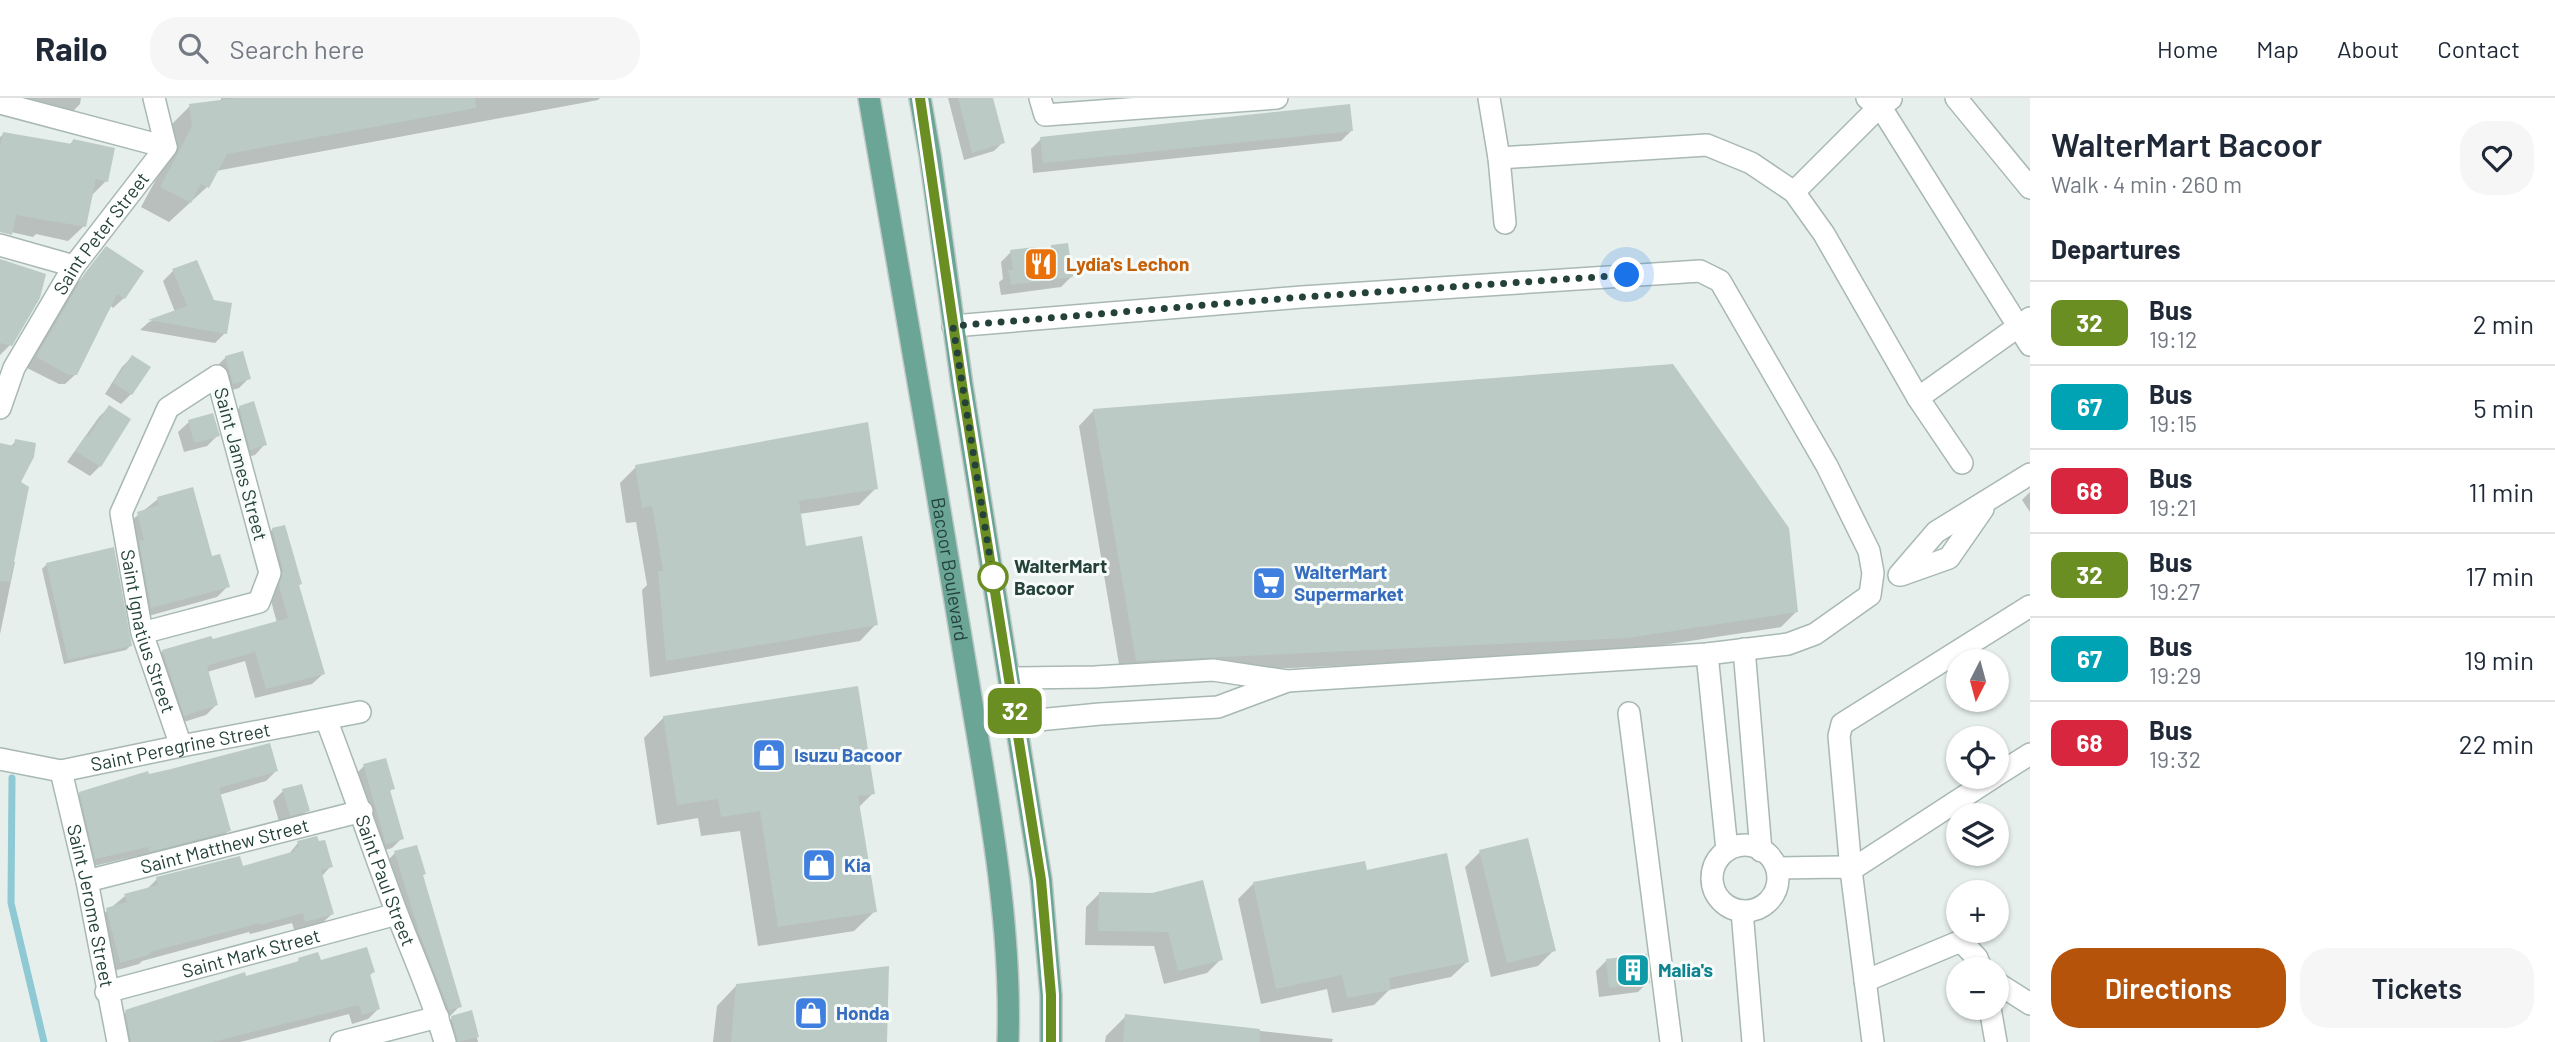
<!DOCTYPE html>
<meta charset="utf-8">
<style>
:root{--surface:#fff;--page:#f6f6f7;--text:#1f2937;--muted:#747a83;--line:#e0e1e3;--accent:#b45309}
body{margin:0;font-family:Barlow,sans-serif;background:var(--page);color:var(--text);height:100vh;display:flex;flex-direction:column;font-size:26px;white-space:nowrap}
*{box-sizing:border-box;margin:0}
p{font-size:23px;color:var(--muted)}
.icon{flex:none;width:38px;height:38px;fill:none;stroke:currentColor;stroke-width:2;stroke-linecap:round;stroke-linejoin:round}
.map{position:relative;flex:1;overflow:hidden}
.details{display:flex;flex-direction:column;background:var(--surface);width:525px}
.details>*{flex:none}
.badge{padding:0 14px;border-radius:10px;font-size:24px;line-height:46px}
.needle{width:46px;rotate:186deg}
.tools{position:absolute;left:1946px;top:551px;display:grid;gap:14px}
.tools a{display:grid;place-items:center;width:63px;height:63px;border-radius:50%;background:var(--surface);box-shadow:0 2px 5px #0004;font-size:35px}
.you{position:absolute;width:35px;height:35px;margin:-18px;border:5px solid #fff;border-radius:50%;background:#1a73e8;box-shadow:0 0 0 10px #1a73e833}
.map>.badge{position:absolute;translate:-50% -50%;box-shadow:0 0 0 4px #fff}
h2{padding:0 21px;font-size:26px;line-height:63px}
.round{display:grid;place-items:center;flex:none;width:74px;height:74px;border-radius:28px;background:var(--page)}
.head{display:flex;align-items:center;justify-content:space-between;height:119px;padding:0 21px}
h1{font-size:33px;font-weight:600;line-height:52px}
.primary-button{display:flex;gap:14px;margin-top:auto;padding:14px 21px}
.primary-button a{flex:1;height:80px;border-radius:28px;background:var(--accent);color:#fff;font-size:28px;font-weight:600;line-height:80px;text-align:center}
.primary-button a+a{background:var(--page);color:var(--text)}
ul{padding:0;list-style:none}
li{display:flex;align-items:center;gap:21px;height:84px;padding:0 21px;border-top:2px solid var(--line)}
li div{flex:1}
li b{display:block;font-size:26px}
li em{font-style:normal}
li .badge{min-width:77px;font-weight:700;text-align:center}
header{display:flex;align-items:center;gap:42px;box-sizing:border-box;height:98px;padding:0 35px;background:var(--surface);border-bottom:2px solid var(--line)}
header strong{font-size:33px}
nav{display:flex;gap:38px;margin-inline-start:auto;font-size:24px}
.search{width:490px;height:63px;background:var(--page);display:flex;align-items:center;gap:18px;box-sizing:border-box;padding:0 24px;border-radius:28px;color:var(--muted);font-size:26px}
main{display:flex;flex:1;min-height:0}
.map>svg:first-child{display:block}
</style>
<header>
<strong>Railo</strong>
<div class="search"><svg class="icon" aria-label="search" viewBox="0 0 24 24"><circle cx="10" cy="10" r="6"/><path d="M15 15l6 6"/></svg>Search here</div>
<nav><a>Home</a><a>Map</a><a>About</a><a>Contact</a></nav>
</header>
<main>
<div class="map">
<svg width="2030" height="944" viewBox="0 0 2030 944">
<rect width="100%" height="100%" fill="#e6efeb"/>
<path fill="#0003" d="M13,0H81L80,6L69,17Z
M221,0H600L598,2L216,73L207,89L169,124L141,109L173,50L170,28L190,8L221,4Z
M948,0H991L1003,44L994,53L964,62Z
M1351,33L1341,43L1033,75L1031,51L1041,41Z
M4,36L68,48L73,43L106,83L91,98L84,128L68,143L36,136L33,139L2,132L0,134V39Z
M1052,149L1071,179L1061,189L1001,197L999,184L1003,181L1001,164L1011,154L1042,168L1041,159Z
M107,150L124,200L113,210L111,208L76,276L65,286H59L27,270L75,188Z
M0,162L10,247L0,257Z
M173,173L212,203L225,235L215,245L140,232L149,224L175,214L163,183Z
M132,259L131,296L121,306L105,296L122,269Z
M226,259L249,280L239,290L223,295L215,270Z
M109,309L129,321L100,368L90,378L67,364L99,319Z
M240,309L265,346L255,357L240,361L229,320Z
M1094,312L1797,513L1781,529L1611,555L1121,578L1079,328Z
M189,324L218,337L207,348L184,354L178,334Z
M16,343L19,385L12,463L15,464L0,536V347L10,349Z
M636,369L876,390L859,407L799,416L805,450L876,526L860,543L650,579L642,492L647,487L636,424L626,425L620,385Z
M2030,394V414L2022,402Z
M158,401L211,460L228,488L217,499L141,520L127,426Z
M284,429L300,486L297,489L323,576L312,586L255,600L245,563L207,574L216,607L206,617L174,627L152,563L163,553L211,544L277,525L270,499L262,442L272,432Z
M47,466L131,547L126,552L64,566L42,471Z
M664,619L873,695L858,710L875,813L854,833L758,848L740,733L701,738L698,720L657,727L644,640Z
M364,668L393,690L389,694L402,740L392,750L376,755L354,678Z
M276,673L266,683L219,697L229,732L219,743L139,763L137,758L85,770L70,705L80,695L148,678Z
M283,693L308,712L298,722L280,727L273,703Z
M298,745L331,768L321,779L332,816L321,826L295,834L292,825L250,836L249,834L142,863L139,866L110,874L96,822L125,798L147,791L157,781L242,770L288,757Z
M1480,754L1554,852L1538,868L1491,879L1465,769Z
M395,755L421,778L460,908L450,918L438,921L385,765Z
M1366,774L1467,864L1451,879L1389,892L1374,907L1332,915L1327,891L1261,906L1238,801L1253,786Z
M1100,795L1152,796L1221,861L1207,875L1164,886L1154,848L1085,847L1086,809Z
M299,862L373,874L369,878L378,911L368,921L352,926L349,916L240,944H120L116,924L126,914L295,866Z
M1607,862L1648,884L1638,894L1599,899L1596,873Z
M737,887L886,944H713L717,908Z
M470,915L478,944H445L442,930L452,920Z
M1126,918L1333,941L1332,944H1105L1106,938Z"/>
<g fill="none" stroke-linecap="round" stroke-linejoin="round">
<path stroke="#8ec9d4" stroke-width="7" d="M12,680L11,805L44,944"/>
</g>
<path fill="#bbcac4" d="M236,0H475L476,10L227,56L209,90L201,86L191,105L160,89L192,28L189,6Z
M958,0H993L1005,45L972,55Z
M1350,6L1353,33L1043,65L1040,39Z
M3,34L72,46L73,41L115,50L108,84L96,81L86,129L16,117L12,137L0,134V48Z
M1068,145L1073,179L1011,187L1008,172H1013L1010,152L1035,149L1040,166L1053,164L1051,147Z
M106,148L144,173L125,201L117,196L77,277H69L36,259L85,175Z
M0,161L46,176L40,200L12,248L0,245Z
M197,162L214,202L232,205L227,236L148,222L187,208L172,171Z
M243,253L251,281L233,286L225,258Z
M132,257L151,269L132,297L113,285Z
M1673,266L1789,430L1798,514L1628,540L1136,563L1093,311Z
M254,303L267,347L250,352L239,308Z
M109,307L131,321L101,369L75,353L86,337L88,339Z
M213,315L220,338L194,345L188,322Z
M868,324L878,391L799,403L806,448L862,438L878,527L666,563L658,473H663L652,408L642,410L635,367Z
M15,341L36,345L34,359L21,384L29,389L10,484L0,483V345L14,348Z
M193,389L212,458L220,456L230,489L151,510L139,443L144,442L137,414L159,407L157,399Z
M285,427L302,486L299,487L325,576L266,591L255,554L219,564L207,568L218,607L184,618L162,552L211,538L213,541L288,520L279,488L283,472L272,430Z
M114,449L132,548L68,562L46,465Z
M858,588L875,696L858,698L877,814L778,829L760,713L721,719L718,701L677,707L663,618Z
M270,645L278,673L219,690L231,733L149,754L148,749L95,761L79,694L148,673L149,676L171,671Z
M386,660L395,691L390,692L404,741L386,746L363,666Z
M302,686L310,713L290,718L282,691Z
M317,738L319,743L325,742L333,769L321,772L334,816L305,824L303,815L260,827V825L150,854L151,856L120,865L106,810L127,804L124,796L158,787L156,779L240,758L243,768L295,753L294,751L299,749L297,743Z
M1528,740L1556,853L1507,865L1479,752Z
M417,747L426,776L423,777L462,909L449,912L420,837L394,753Z
M1447,755L1469,864L1389,880L1391,892L1347,900L1342,877L1276,891L1253,784L1365,763L1367,772Z
M1203,782L1223,862L1178,873L1168,834L1098,833L1099,794L1152,795Z
M367,849L375,874L370,876L380,911L362,917L359,907L213,944H131L125,912L245,874L246,878L299,863L298,860L318,854L321,862Z
M1647,856L1650,885L1609,890L1606,861Z
M889,868L887,944H731L736,886Z
M472,912L479,939L458,944L451,918Z
M1125,916L1260,931V944H1123Z"/>
<g fill="none" stroke-linecap="round" stroke-linejoin="round">
<g stroke="#a8b8b2" stroke-width="24">
<g id="minor">
<path d="M1040,0L1045,17L1277,0"/>
<path d="M1489,0L1499,60L1505,125"/>
<path d="M1867,0L1880,8L2030,247"/>
<path d="M1956,0L2030,90"/>
<path d="M0,5L166,49"/>
<path d="M1499,60L1707,47L1751,65L1794,94L1824,136L1918,300"/>
<path d="M1794,94L1880,8L1891,1"/>
<path d="M0,147L74,168"/>
<path d="M953,228L1302,199L1700,173L1720,183L1827,368L1869,453L1873,475L1870,497L1815,536L1788,546L1707,556L1287,583L1213,572L1095,579L1010,580"/>
<path id="s1" d="M0,310L14,270L74,168L166,49L154,0"/>
<path d="M1962,365L1918,300L2030,220"/>
<path d="M1899,477L1936,434L2030,376"/>
<path d="M1901,477L1949,460L1983,411"/>
<path id="s2" d="M142,535L259,504L270,475L217,278L168,310L121,415L142,535L181,648"/>
<path d="M1744,551L1761,753"/>
<path d="M1707,556L1727,752"/>
<path d="M1629,615L1671,944"/>
<path id="s3" d="M326,621C351,686 373,752 398,818C414,860 433,901 445,944"/>
<path d="M1017,624L1100,616L1218,609L1285,584"/>
<path id="s4" d="M0,661L61,673L181,648L360,614"/>
<path id="s5" d="M61,673L87,783L118,944"/>
<path d="M1997,677L2030,656"/>
<circle cx="1745" cy="780" r="33"/>
<path d="M1777,770L1841,769L1851,772L1994,679"/>
<path id="s6" d="M87,783L362,713"/>
<path d="M1742,813L1753,944"/>
<path d="M1865,883L1961,843L1977,860L1982,872"/>
<path d="M1997,885L2030,906"/>
<path id="s7" d="M106,894L397,816"/>
<path d="M1990,910L1996,944"/>
<path d="M341,944L438,919"/>
<path d="M1873,944L1851,772L1839,638L1842,626L2030,508"/>
</g>
</g>
<g stroke="#c2cac8" stroke-width="24">
<g id="major">
<path id="s8" d="M869,0C902,192 936,383 967,575C987,697 1012,820 1008,944"/>
<path d="M920,0L930,57L962,287L1041,782L1051,897V944"/>
</g>
</g>
<use href="#minor" stroke="#fff" stroke-width="21"/>
<use href="#major" stroke="#6aa596" stroke-width="21"/>
</g>
<g fill="none" stroke-linecap="round" stroke-linejoin="round">
<g stroke="#fff" stroke-width="16">
<path id="line" d="M920,0L962,287L1041,782L1051,897V944"/>
</g>
<use href="#line" stroke="#6b8e23" stroke-width="10"/>
<path stroke="#24423a" stroke-width="7" stroke-dasharray="0 12.6" d="M993,479L953,228L1303,199L1627,177"/>
</g>
<defs>
<g id="restaurant-square" transform="scale(1.75)"><rect x="-9" y="-9" width="18" height="18" rx="4" fill="#e8710a" stroke="#f7fbf9"/><path d="M-5-6h1v4h1v-4h1v4h1v-4h1v5L-1.5 .5V6h-2V.5L-5-1ZM5-6V6H3V1.5H1.5Q1.5-4 5-6Z" fill="#fff"/></g>
<g id="supermarket-square" transform="scale(1.75)"><rect x="-9" y="-9" width="18" height="18" rx="4" fill="#3f7fe0" stroke="#f7fbf9"/><path d="M-6-5.5h2.5l.6 2H6L4.5 2H-2.5L-4.4-4H-6ZM-1.5 3.2a1.3 1.3 0 1 0 .1 0ZM3 3.2a1.3 1.3 0 1 0 .1 0Z" fill="#fff"/></g>
<g id="shop-square" transform="scale(1.75)"><rect x="-9" y="-9" width="18" height="18" rx="4" fill="#3f7fe0" stroke="#f7fbf9"/><path d="M-5-2.5h2.3a2.7 3.5 0 0 1 5.4 0H5L5.5 6h-11ZM-1.5-2.5h3a1.5 2.3 0 0 0-3 0Z" fill="#fff"/></g>
<g id="building-square" transform="scale(1.75)"><rect x="-9" y="-9" width="18" height="18" rx="4" fill="#0f9aa8" stroke="#f7fbf9"/><path d="M-4-6H4V6H1V3H-1V6H-4ZM-2.5-4.3h1.7v1.8h-1.7ZM.8-4.3h1.7v1.8H.8ZM-2.5-1h1.7V.8h-1.7ZM.8-1h1.7V.8H.8Z" fill="#fff"/></g>
</defs>
<g fill-rule="evenodd">
<use href="#restaurant-square" x="1041" y="166"/>
<use href="#supermarket-square" x="1269" y="485"/>
<use href="#shop-square" x="769" y="657"/>
<use href="#shop-square" x="819" y="767"/>
<use href="#building-square" x="1633" y="872"/>
<use href="#shop-square" x="811" y="915"/>
</g>
<circle fill="#fff" stroke="#6b8e23" stroke-width="3.5" cx="993" cy="479" r="14"/>
<g text-anchor="middle" stroke-width="6" stroke-linejoin="round" paint-order="stroke">
<g font-size="19" fill="#24423a" stroke="#f7fbf9">
<text dy="7" stroke="none"><textPath href="#s1" startOffset="203">Saint Peter Street</textPath></text>
<text transform="translate(241 366) rotate(75)" y="7">Saint James Street</text>
<text dy="7" stroke="none"><textPath href="#s8" startOffset="478">Bacoor Boulevard</textPath></text>
<text dy="7" stroke="none"><textPath href="#s2" startOffset="651">Saint Ignatius Street</textPath></text>
<text dy="7" stroke="none"><textPath href="#s4" startOffset="184">Saint Peregrine Street</textPath></text>
<text dy="7" stroke="none"><textPath href="#s6" startOffset="142">Saint Matthew Street</textPath></text>
<text dy="7" stroke="none"><textPath href="#s3" startOffset="172">Saint Paul Street</textPath></text>
<text dy="7" stroke="none"><textPath href="#s5" startOffset="138">Saint Jerome Street</textPath></text>
<text dy="7" stroke="none"><textPath href="#s7" startOffset="150">Saint Mark Street</textPath></text>
</g>
<g font-size="19" font-weight="bold" fill="#c56008" stroke="#f7fbf9" text-anchor="start">
<text x="1066" y="173">Lydia's Lechon</text>
</g>
<g font-size="19" font-weight="bold" fill="#24423a" stroke="#f7fbf9" text-anchor="start">
<text x="1014" y="475">WalterMart<tspan x="1014" dy="22">Bacoor</tspan></text>
</g>
<g font-size="19" font-weight="bold" fill="#366cbe" stroke="#f7fbf9" text-anchor="start">
<text x="1294" y="481">WalterMart<tspan x="1294" dy="22">Supermarket</tspan></text>
<text x="794" y="664">Isuzu Bacoor</text>
<text x="844" y="774">Kia</text>
<text x="836" y="922">Honda</text>
</g>
<g font-size="19" font-weight="bold" fill="#0d838f" stroke="#f7fbf9" text-anchor="start">
<text x="1658" y="879">Malia's</text>
</g>
</g>
</svg>
<div class="tools">
<a><svg class="needle" viewBox="-14 -14 28 28"><path d="M0-13l5 13h-10z" fill="#e53935"/><path d="M0 13l5-13h-10z" fill="#747a83"/></svg></a>
<a><svg class="icon" aria-label="locate" viewBox="0 0 24 24"><circle cx="12" cy="12" r="6"/><path d="M12 2v4M12 18v4M2 12h4M18 12h4"/></svg></a>
<a><svg class="icon" aria-label="layers" viewBox="0 0 24 24"><path d="M12 4l9 5-9 5-9-5zM3 14l9 5 9-5"/></svg></a>
<a>+</a>
<a>−</a>
</div>
<div class="you" style="left:1627px;top:177px"></div>
<b class="badge" style="left:1015px;top:613px;background:#6b8e23;color:#fff">32</b>
</div>
<section class="details">
<div class="head"><div><h1>WalterMart Bacoor</h1><p>Walk · 4 min · 260 m</p></div><a class="round"><svg class="icon" aria-label="heart" viewBox="0 0 24 24"><path d="M12 20l-8-8c-3-5 5-10 8-4 3-6 11-1 8 4z"/></svg></a></div>
<h2>Departures</h2>
<ul>
<li><span class="badge" style="background:#6b8e23;color:#fff">32</span><div><b>Bus</b><p>19:12</p></div><em>2 min</em></li>
<li><span class="badge" style="background:#00a3b4;color:#fff">67</span><div><b>Bus</b><p>19:15</p></div><em>5 min</em></li>
<li><span class="badge" style="background:#d7263d;color:#fff">68</span><div><b>Bus</b><p>19:21</p></div><em>11 min</em></li>
<li><span class="badge" style="background:#6b8e23;color:#fff">32</span><div><b>Bus</b><p>19:27</p></div><em>17 min</em></li>
<li><span class="badge" style="background:#00a3b4;color:#fff">67</span><div><b>Bus</b><p>19:29</p></div><em>19 min</em></li>
<li><span class="badge" style="background:#d7263d;color:#fff">68</span><div><b>Bus</b><p>19:32</p></div><em>22 min</em></li>
</ul>
<div class="primary-button"><a>Directions</a><a>Tickets</a></div>
</section>
</main>
